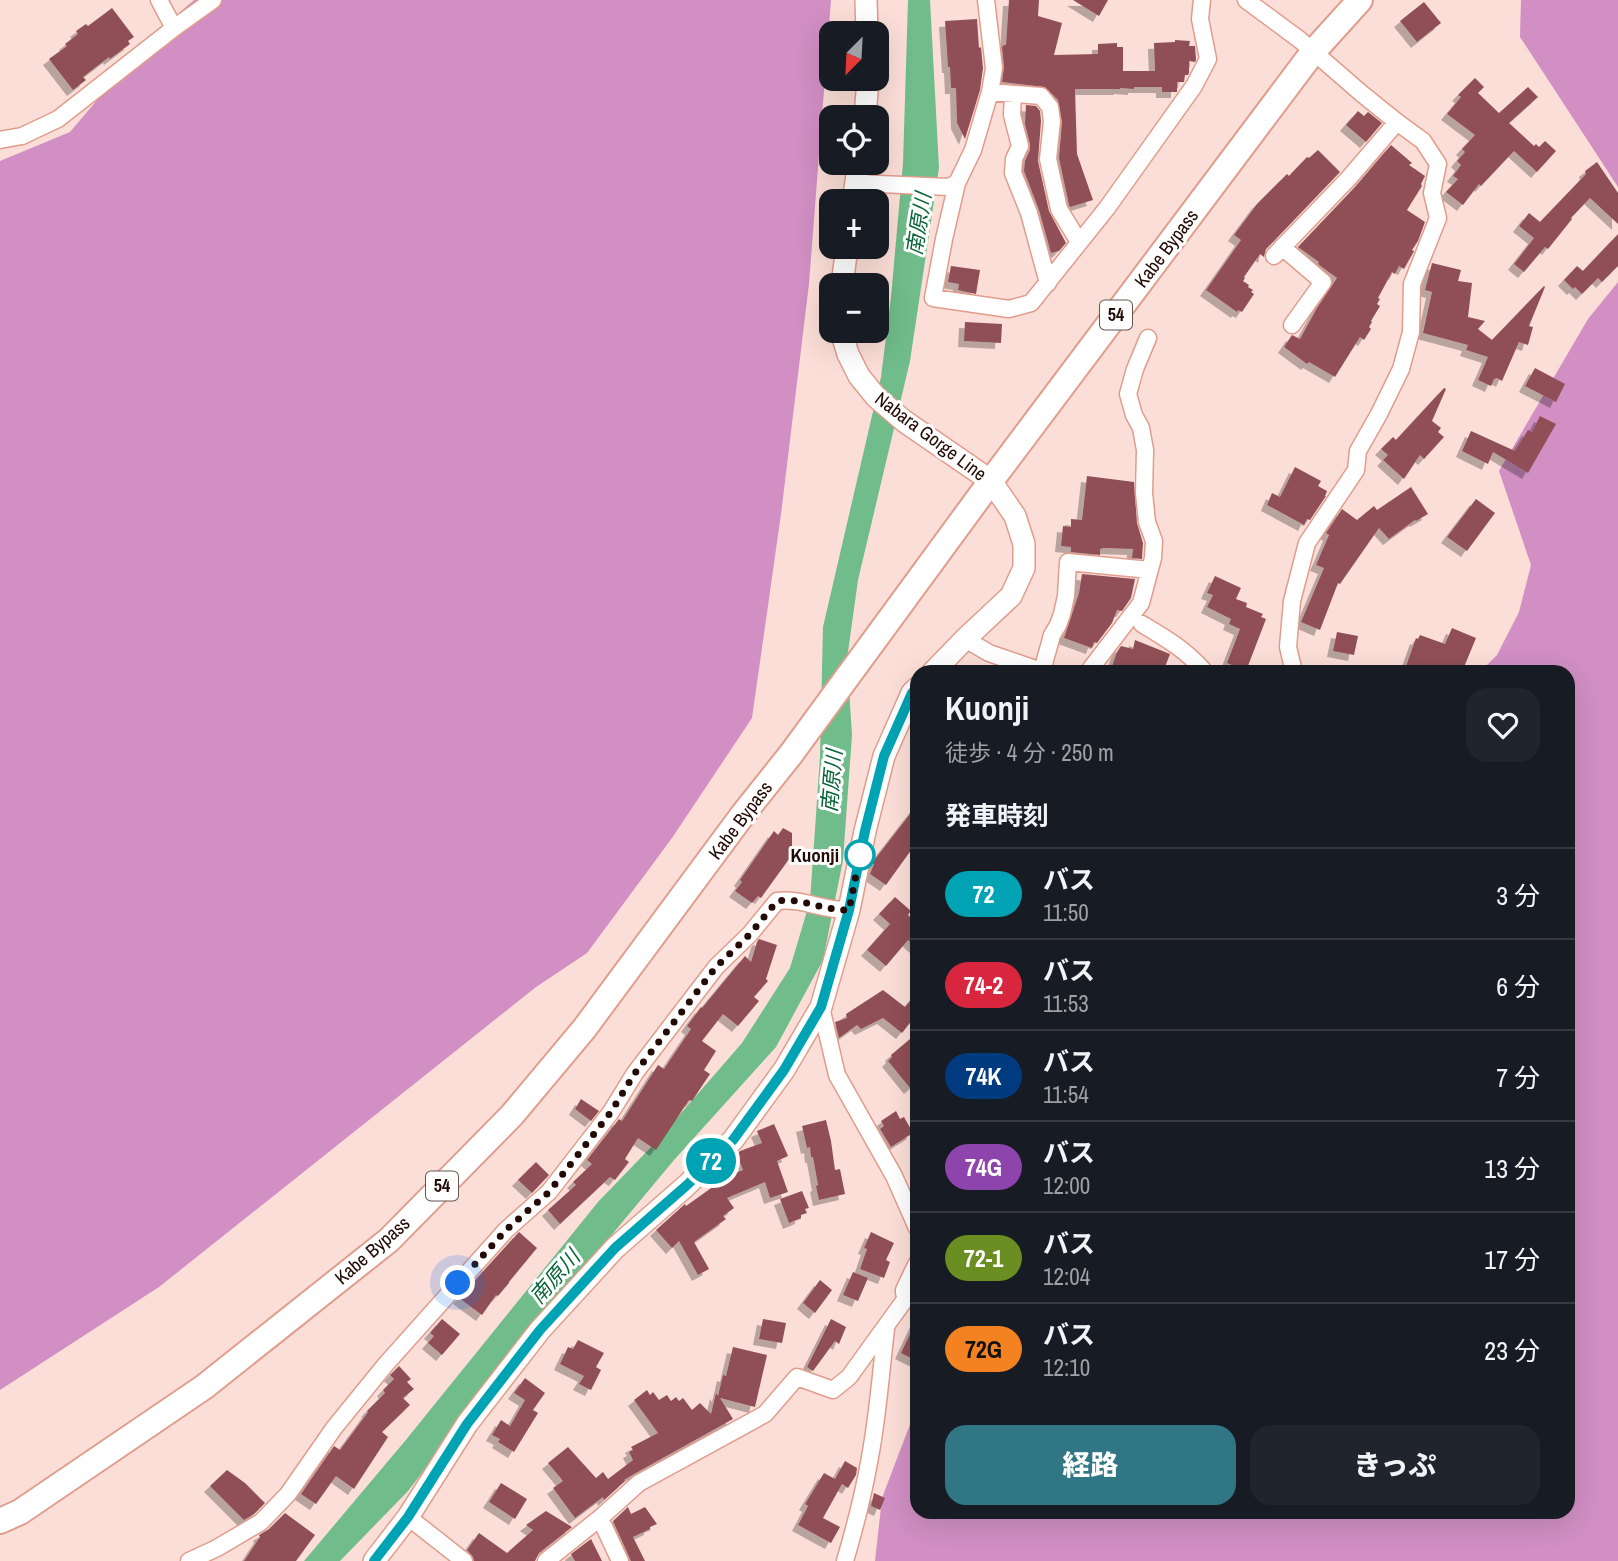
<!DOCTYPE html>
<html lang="ja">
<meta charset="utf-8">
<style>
:root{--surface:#171b24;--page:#20242c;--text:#f1f3f6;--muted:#9ea1a6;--line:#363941;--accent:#317685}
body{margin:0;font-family:"Archivo Narrow","Noto Sans JP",sans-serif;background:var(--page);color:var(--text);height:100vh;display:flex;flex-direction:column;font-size:26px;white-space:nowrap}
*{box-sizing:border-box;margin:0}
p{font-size:23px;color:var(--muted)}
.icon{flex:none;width:38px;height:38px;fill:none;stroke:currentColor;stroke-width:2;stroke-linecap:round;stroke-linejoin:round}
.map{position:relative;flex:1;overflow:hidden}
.drawer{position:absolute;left:910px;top:665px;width:665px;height:854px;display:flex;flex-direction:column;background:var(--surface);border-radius:21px;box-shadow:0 7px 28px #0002}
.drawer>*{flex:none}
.badge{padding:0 14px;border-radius:23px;font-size:24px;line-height:46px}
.needle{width:46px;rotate:204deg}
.fabs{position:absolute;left:819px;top:21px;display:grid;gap:14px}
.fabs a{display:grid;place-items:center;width:70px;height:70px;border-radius:14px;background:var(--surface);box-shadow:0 7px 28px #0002;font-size:35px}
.you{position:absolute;width:35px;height:35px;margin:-18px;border:5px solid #fff;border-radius:50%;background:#1a73e8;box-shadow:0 0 0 10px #1a73e833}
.map>.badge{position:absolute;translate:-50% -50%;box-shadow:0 0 0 4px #fff}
h2{padding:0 35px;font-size:26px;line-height:63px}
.round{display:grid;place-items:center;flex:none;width:74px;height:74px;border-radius:21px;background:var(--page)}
.overview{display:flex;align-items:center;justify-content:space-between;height:119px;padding:0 35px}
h1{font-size:33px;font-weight:800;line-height:52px}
.action{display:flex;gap:14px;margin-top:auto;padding:14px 35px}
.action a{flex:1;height:80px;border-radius:21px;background:var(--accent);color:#fff;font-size:28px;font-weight:800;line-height:80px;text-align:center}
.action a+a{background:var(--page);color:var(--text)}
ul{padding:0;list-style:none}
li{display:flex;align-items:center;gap:21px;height:91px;padding:0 35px;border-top:2px solid var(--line)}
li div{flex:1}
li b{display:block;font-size:26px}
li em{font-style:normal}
li .badge{min-width:77px;font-weight:700;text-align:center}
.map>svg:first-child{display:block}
</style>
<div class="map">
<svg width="1618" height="1561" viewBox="0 0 1618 1561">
<defs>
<filter id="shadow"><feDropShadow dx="-6" dy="6" stdDeviation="0" flood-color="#0004"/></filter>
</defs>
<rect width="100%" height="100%" fill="#fbded7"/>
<path fill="#d18fc3" d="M194,0H831L809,284L781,514L752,718L672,838L587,953L536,987L159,1287L0,1390V161L70,132L148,40Z
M1521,0H1618V187L1520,37Z
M1618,282V1561H875L882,1498L917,1406V1512H1568V672H1480L1497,655L1519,612L1531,565L1499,471L1588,319Z"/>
<path fill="#70bc8a" d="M908,0H930L939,168L910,361L858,580L847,659L852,735L843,860L823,960L776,1047L674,1160L520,1345L408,1491L340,1561H304L405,1441L598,1202L655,1143L742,1043L790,968L810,901L820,757L823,627L881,377L891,297L903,163Z"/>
<path fill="#905056" filter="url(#shadow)" d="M1009,0H1039L1038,16L1062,23L1054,55L1098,54V44L1117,43V47H1123V71H1155L1154,43L1175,42V40L1190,41L1189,46H1195L1196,60L1195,62L1189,61V73L1188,75H1185L1184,82H1177V92H1162V87H1134V89L1120,88V89H1075L1077,154L1093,200L1070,207L1069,205L1059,158L1062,122L1058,100L1045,87L1002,82L1004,67L1002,47L1004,45H1006Z
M1073,0H1108L1099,16Z
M1424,2L1441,23L1417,42L1400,21Z
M112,8L134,37L128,41L130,44L110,59L109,57L83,77L86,80L73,90L49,59L67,46L65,44L78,34L76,31L86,24L88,26Z
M977,19L979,48L981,47L983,68L980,90L965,139L957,123L956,88H951L950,67H948L945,21Z
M1475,78L1484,87L1478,93L1499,113L1528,87L1538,97L1509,123L1534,146L1536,144L1539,147L1545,141L1556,151L1537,172L1514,151L1481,186L1479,184L1463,205L1446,192L1458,179L1453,176L1461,165L1457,161L1465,152L1462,149L1475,135L1447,114L1461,97L1458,95Z
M1026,105L1036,106L1040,111L1041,121L1038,161L1049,211L1066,243L1059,251L1051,253L1039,210L1024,171L1025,161L1030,150V144L1025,124Z
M1358,111L1364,116L1368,112L1382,123L1366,142L1346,125Z
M1391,145L1412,163L1409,165L1425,176L1421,184L1422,186L1407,210L1425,222L1418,241L1412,250L1414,251L1413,253L1404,269L1399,266L1395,274L1392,272L1378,298L1380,299L1377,304L1380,306L1371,321L1372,322L1369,327L1371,329L1364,340L1360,337L1335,377L1309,362L1307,364L1284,347L1292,335L1300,339L1317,308L1337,278L1326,270L1318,264L1319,262L1298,247L1356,186Z
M1318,150L1340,172L1275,240L1266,249L1264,257L1260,254L1244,277L1245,278L1243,281L1249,285L1248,287L1253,290L1251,292L1254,294L1242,312L1238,310L1237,312L1206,290L1241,240L1234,235L1257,204L1287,174L1289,176L1307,157L1309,158Z
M1597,162L1618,193V224L1590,198L1571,218L1572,219L1548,249L1545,247L1524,272L1514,264L1534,238L1519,226L1529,213L1540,222L1586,174L1585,171Z
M1618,234V266L1602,282L1598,278L1582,294L1575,287L1573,289L1564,280L1577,266L1583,271Z
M1432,263L1461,270L1458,281L1472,283L1468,317L1485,321L1478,329L1492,340L1544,286L1545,287L1529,326L1533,327L1528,345L1519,342L1502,381L1497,378L1494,379L1491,386L1478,380L1488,357L1466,350L1468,345L1423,333L1432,292L1425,290Z
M951,266L980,270L976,294L958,290L959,284L948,282Z
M965,322L1002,324L1001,343L964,341Z
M1535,368L1565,384L1556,402L1525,386Z
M1444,388L1446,389L1432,421L1441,428L1438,432L1444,437L1424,459L1420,455L1404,479L1383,460L1388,455L1381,449L1393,437L1396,440Z
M1540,416L1556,424L1528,473L1493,452L1488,464L1462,451L1471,431L1515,451L1528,430L1532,432Z
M1295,467L1321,481L1318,486L1327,491L1325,496H1326L1310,520L1307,519L1304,525L1267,505L1272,493L1280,497Z
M1087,476L1134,482L1137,523L1143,543L1142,559L1132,558L1133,549L1104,548L1100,549V555L1071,552V547L1061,546L1063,526L1071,527V519L1082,520Z
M1411,487L1428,514L1416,521L1415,520L1389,539L1379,528L1340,584L1338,583L1320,630L1301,622L1324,568L1316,565L1329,535L1326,533L1342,509L1357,520L1374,506L1377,510Z
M1476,499L1495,513L1467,551L1447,537Z
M1082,574L1135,579L1131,598L1122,611L1117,610L1112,623L1097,643L1094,642L1092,648L1064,638L1079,593Z
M1215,576L1241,588L1236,599L1247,603L1246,607L1263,614L1261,617L1266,619L1246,671L1227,663L1240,629L1229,624L1231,619L1207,607L1213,595L1207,593Z
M1452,628L1476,638L1462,672H1404L1416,638L1418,639L1420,635L1445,644Z
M1337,632L1358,636L1354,655L1333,651Z
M1135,640L1170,654L1163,672H1110L1117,652L1121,646L1133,649Z
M917,805V842L886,885L870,874L874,864L872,863Z
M783,828L792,833V855L761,898L758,896L752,903L735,891L742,882L740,880L774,831L778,835Z
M895,897L911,911L908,915L917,923V948L908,940L886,966L867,950L890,924L879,914Z
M759,939L777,945L766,979L768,981L754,997L759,1001L738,1026L723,1014L702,1041L716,1051L704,1070L710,1074L692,1101L689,1100L656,1150L638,1138L625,1159L629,1162L615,1180L610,1177L560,1224L548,1210L576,1185L573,1182L592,1164L587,1160L619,1119L622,1121L658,1065L664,1069L691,1029L687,1026L701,1007L702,1008L745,956L751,962L757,942Z
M883,990L905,1007L917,993V1014L902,1033L883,1018L861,1029L857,1025L839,1038L835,1022L847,1018L846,1014Z
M910,1039L917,1047V1082L910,1088L888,1061L892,1057L891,1055Z
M581,1099L599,1111L591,1121L575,1109Z
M896,1111L900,1119L904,1117L913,1133L891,1147L880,1129L884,1126L881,1121Z
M826,1120L831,1141L835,1170L840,1169L845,1194L819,1200L816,1186L818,1185L813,1157H811L810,1147L807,1148L802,1126Z
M774,1124L788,1156L777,1161L788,1192L770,1198L765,1182L727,1198L734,1208L723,1216L726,1219L694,1242L709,1269L698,1275L679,1241L672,1248L656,1230L685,1204L686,1206L728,1176L743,1170L737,1155L740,1151L762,1143L757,1131Z
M536,1162L549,1175L532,1193L518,1180Z
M802,1191L809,1208L805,1209L807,1213L801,1215V1218L789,1223L780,1199Z
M519,1232L537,1248L509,1282V1283L498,1296L496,1295L482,1315L459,1298Z
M871,1232L894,1243L886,1260L890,1262L884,1278L860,1269L867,1249L864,1248Z
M853,1272L868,1278L858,1301L843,1295Z
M820,1280L832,1290L815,1313L803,1303Z
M442,1319L460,1334L442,1355L428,1343L434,1336L430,1333Z
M763,1319L786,1323L782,1343L759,1339Z
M831,1319L846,1327L839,1344L835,1341L813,1371L807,1367Z
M917,1319V1361L901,1353Z
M578,1340L604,1353L596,1367L601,1370L591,1390L579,1384L584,1376L560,1364L568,1347L573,1349Z
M733,1347L767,1355L755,1407L720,1398L733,1419L634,1474L624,1480L625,1481L604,1500L603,1497L575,1518L553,1488L563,1481L548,1463L568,1447L596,1478L603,1472L608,1479L633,1460L629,1452L633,1450L631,1447L658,1433L634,1400L647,1390L650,1395L653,1392L659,1400L667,1395L671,1401L676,1397L679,1401L683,1398L692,1410L700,1403L711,1414L716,1393L718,1396L723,1375L726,1376Z
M399,1366L411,1379L407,1382L414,1389L403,1398L410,1405L382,1432L388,1437L354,1489L336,1476L316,1504L301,1494L334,1446L340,1450L368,1412L367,1411L385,1393L383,1390L394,1379L390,1375Z
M525,1378L545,1393L533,1410L538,1413L514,1452L498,1442L500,1439L492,1435L501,1420L510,1426L525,1400L514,1393Z
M845,1461L857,1468L856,1475L848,1488L842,1484L823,1518L840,1527L831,1543L798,1525L808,1506L805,1504L824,1473L835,1479Z
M227,1470L245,1483L265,1503L254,1514L244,1520L210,1486Z
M501,1483L527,1499L515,1519L489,1502Z
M874,1493L885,1498L880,1510L871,1506Z
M628,1507L631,1514L645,1507L657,1524L650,1527V1529L633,1537L645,1561H631L613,1521Z
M546,1511L572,1527L539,1553L535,1561H474L473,1557L467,1550L479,1533L507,1553L533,1530L526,1525Z
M285,1513L315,1535L296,1561H244L260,1537L259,1535L269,1529Z
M591,1539L602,1561H575L571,1554Z"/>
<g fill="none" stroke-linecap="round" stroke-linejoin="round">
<g stroke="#e19d8c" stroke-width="19">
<path id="minor" d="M159,0L174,28
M986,0L994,68L990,92L973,150L957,183L944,239L933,298L1009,309L1031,303L1107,208L1194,86L1208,59L1200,19L1202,0
M1246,0L1300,40L1361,93L1397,122L1423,141L1438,164L1432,193L1438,218L1412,284L1411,332L1401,369L1379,414L1358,451L1356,470L1307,543L1292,601L1288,647L1294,672
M990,92L1041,96L1050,107L1052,121L1048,159L1059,209L1079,242
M1013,94L1012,115L1020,146L1014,159L1013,173L1029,213L1048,283
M0,140L22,136L58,119L174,28L213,0
M856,183L949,187L957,183
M1282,247L1323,282L1292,325
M1274,256L1348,179L1397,122
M1142,624C1167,639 1186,650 1205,672
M965,639L989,653L1044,672
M1042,671L1052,635L1058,625L1062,614L1066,596L1068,562L1150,570
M1088,672L1141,603L1153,558L1154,541L1147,522L1144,493L1145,450L1141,428L1134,415L1128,394L1135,369L1148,338
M821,1007L837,1075L894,1176L917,1228
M904,1293V1290L917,1263
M408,1517L464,1561
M600,1518L620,1561
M189,1561L217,1548L261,1522L288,1494L334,1428L386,1364L506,1230L549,1192L611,1112L635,1073L716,967L750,934L777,901C803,898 823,911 849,910
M546,1561L600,1518L639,1483L765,1414L797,1377L833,1390L849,1377L917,1283
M845,1561C855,1527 864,1492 870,1457C878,1415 881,1371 886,1329"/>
</g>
<g stroke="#e19d8c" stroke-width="24">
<path id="secondary" d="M866,0L867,33
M865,117L868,79
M853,201L859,163
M842,285L847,247
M841,331L848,354L859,376L876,397L904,421L991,481L1015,516L1024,544V568L1011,596L965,639L933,672
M374,1561L408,1517L467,1424L540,1330L615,1248L687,1185L733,1140L784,1070L821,1007L849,910L865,831L884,756L912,693L917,688"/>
</g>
<g stroke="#e19d8c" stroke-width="28">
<path id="trunk" d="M0,1521L20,1512L204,1387L389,1240L512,1115L584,1029L744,813L791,754L991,481L1313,52L1360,0"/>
</g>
<use href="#minor" stroke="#fff" stroke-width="16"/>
<use href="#secondary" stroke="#fff" stroke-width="21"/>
<use href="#trunk" stroke="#fff" stroke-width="24"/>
</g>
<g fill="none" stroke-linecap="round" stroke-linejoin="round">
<g stroke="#fff" stroke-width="16">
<path id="line" d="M374,1561L408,1517L467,1424L540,1330L615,1248L687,1185L733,1140L784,1070L821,1007L849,910L865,831L884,756L912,693L917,688"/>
</g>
<use href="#line" stroke="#00a3b4" stroke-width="10"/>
<path stroke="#220a05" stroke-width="7" stroke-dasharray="0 12.6" d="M458,1283L506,1230L549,1192L611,1112L635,1073L716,967L750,934L777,901C802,897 823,911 849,910L860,855"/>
</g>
<circle fill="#fff" stroke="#00a3b4" stroke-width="3.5" cx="860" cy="855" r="14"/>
<g text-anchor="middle" stroke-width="6" stroke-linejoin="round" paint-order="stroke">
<g fill="#fff" stroke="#645450" stroke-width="2">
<rect x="1100" y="300.5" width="32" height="29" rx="5"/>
<rect x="426" y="1171.5" width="32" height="29" rx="5"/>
</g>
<g font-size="18" font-weight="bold" fill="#220a05">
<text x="1116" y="321">54</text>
<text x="442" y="1192">54</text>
</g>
<g font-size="19" fill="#220a05" stroke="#fff">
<text transform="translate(1166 248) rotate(-53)" y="7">Kabe Bypass</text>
<text transform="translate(931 436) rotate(37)" y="7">Nabara Gorge Line</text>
<text transform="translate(740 820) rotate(-53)" y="7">Kabe Bypass</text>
<text transform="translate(372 1250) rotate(-41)" y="7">Kabe Bypass</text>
</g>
<g font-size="19" font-weight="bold" fill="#220a05" stroke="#fff" text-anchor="end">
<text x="839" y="862">Kuonji</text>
</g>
<g font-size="21" font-style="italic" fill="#076437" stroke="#fff">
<text transform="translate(919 224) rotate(-81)" y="7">南原川</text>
<text transform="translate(832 781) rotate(-85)" y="7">南原川</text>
<text transform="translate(555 1277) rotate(-49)" y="7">南原川</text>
</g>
</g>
</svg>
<div class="fabs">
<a><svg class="needle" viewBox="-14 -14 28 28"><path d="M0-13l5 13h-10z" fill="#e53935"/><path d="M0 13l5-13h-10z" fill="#9ea1a6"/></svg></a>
<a><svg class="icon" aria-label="locate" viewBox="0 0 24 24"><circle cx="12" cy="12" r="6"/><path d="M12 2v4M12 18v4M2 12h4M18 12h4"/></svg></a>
<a>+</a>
<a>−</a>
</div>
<div class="you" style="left:458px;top:1283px"></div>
<b class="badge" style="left:711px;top:1161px;background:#00a3b4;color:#fff">72</b>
<section class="drawer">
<div class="overview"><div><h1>Kuonji</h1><p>徒歩 · 4 分 · 250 m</p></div><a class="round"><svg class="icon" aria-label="heart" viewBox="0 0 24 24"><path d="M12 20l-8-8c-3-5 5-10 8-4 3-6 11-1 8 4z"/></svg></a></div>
<h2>発車時刻</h2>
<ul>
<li><span class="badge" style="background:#00a3b4;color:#fff">72</span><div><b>バス</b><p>11:50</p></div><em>3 分</em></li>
<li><span class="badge" style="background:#d7263d;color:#fff">74-2</span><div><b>バス</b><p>11:53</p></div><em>6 分</em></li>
<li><span class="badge" style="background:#003b80;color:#fff">74K</span><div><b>バス</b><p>11:54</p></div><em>7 分</em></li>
<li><span class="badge" style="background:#8e44ad;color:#fff">74G</span><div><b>バス</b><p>12:00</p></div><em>13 分</em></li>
<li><span class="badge" style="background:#6b8e23;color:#fff">72-1</span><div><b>バス</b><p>12:04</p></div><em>17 分</em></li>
<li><span class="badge" style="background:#f58220;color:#111">72G</span><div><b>バス</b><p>12:10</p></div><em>23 分</em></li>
</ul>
<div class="action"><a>経路</a><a>きっぷ</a></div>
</section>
</div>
